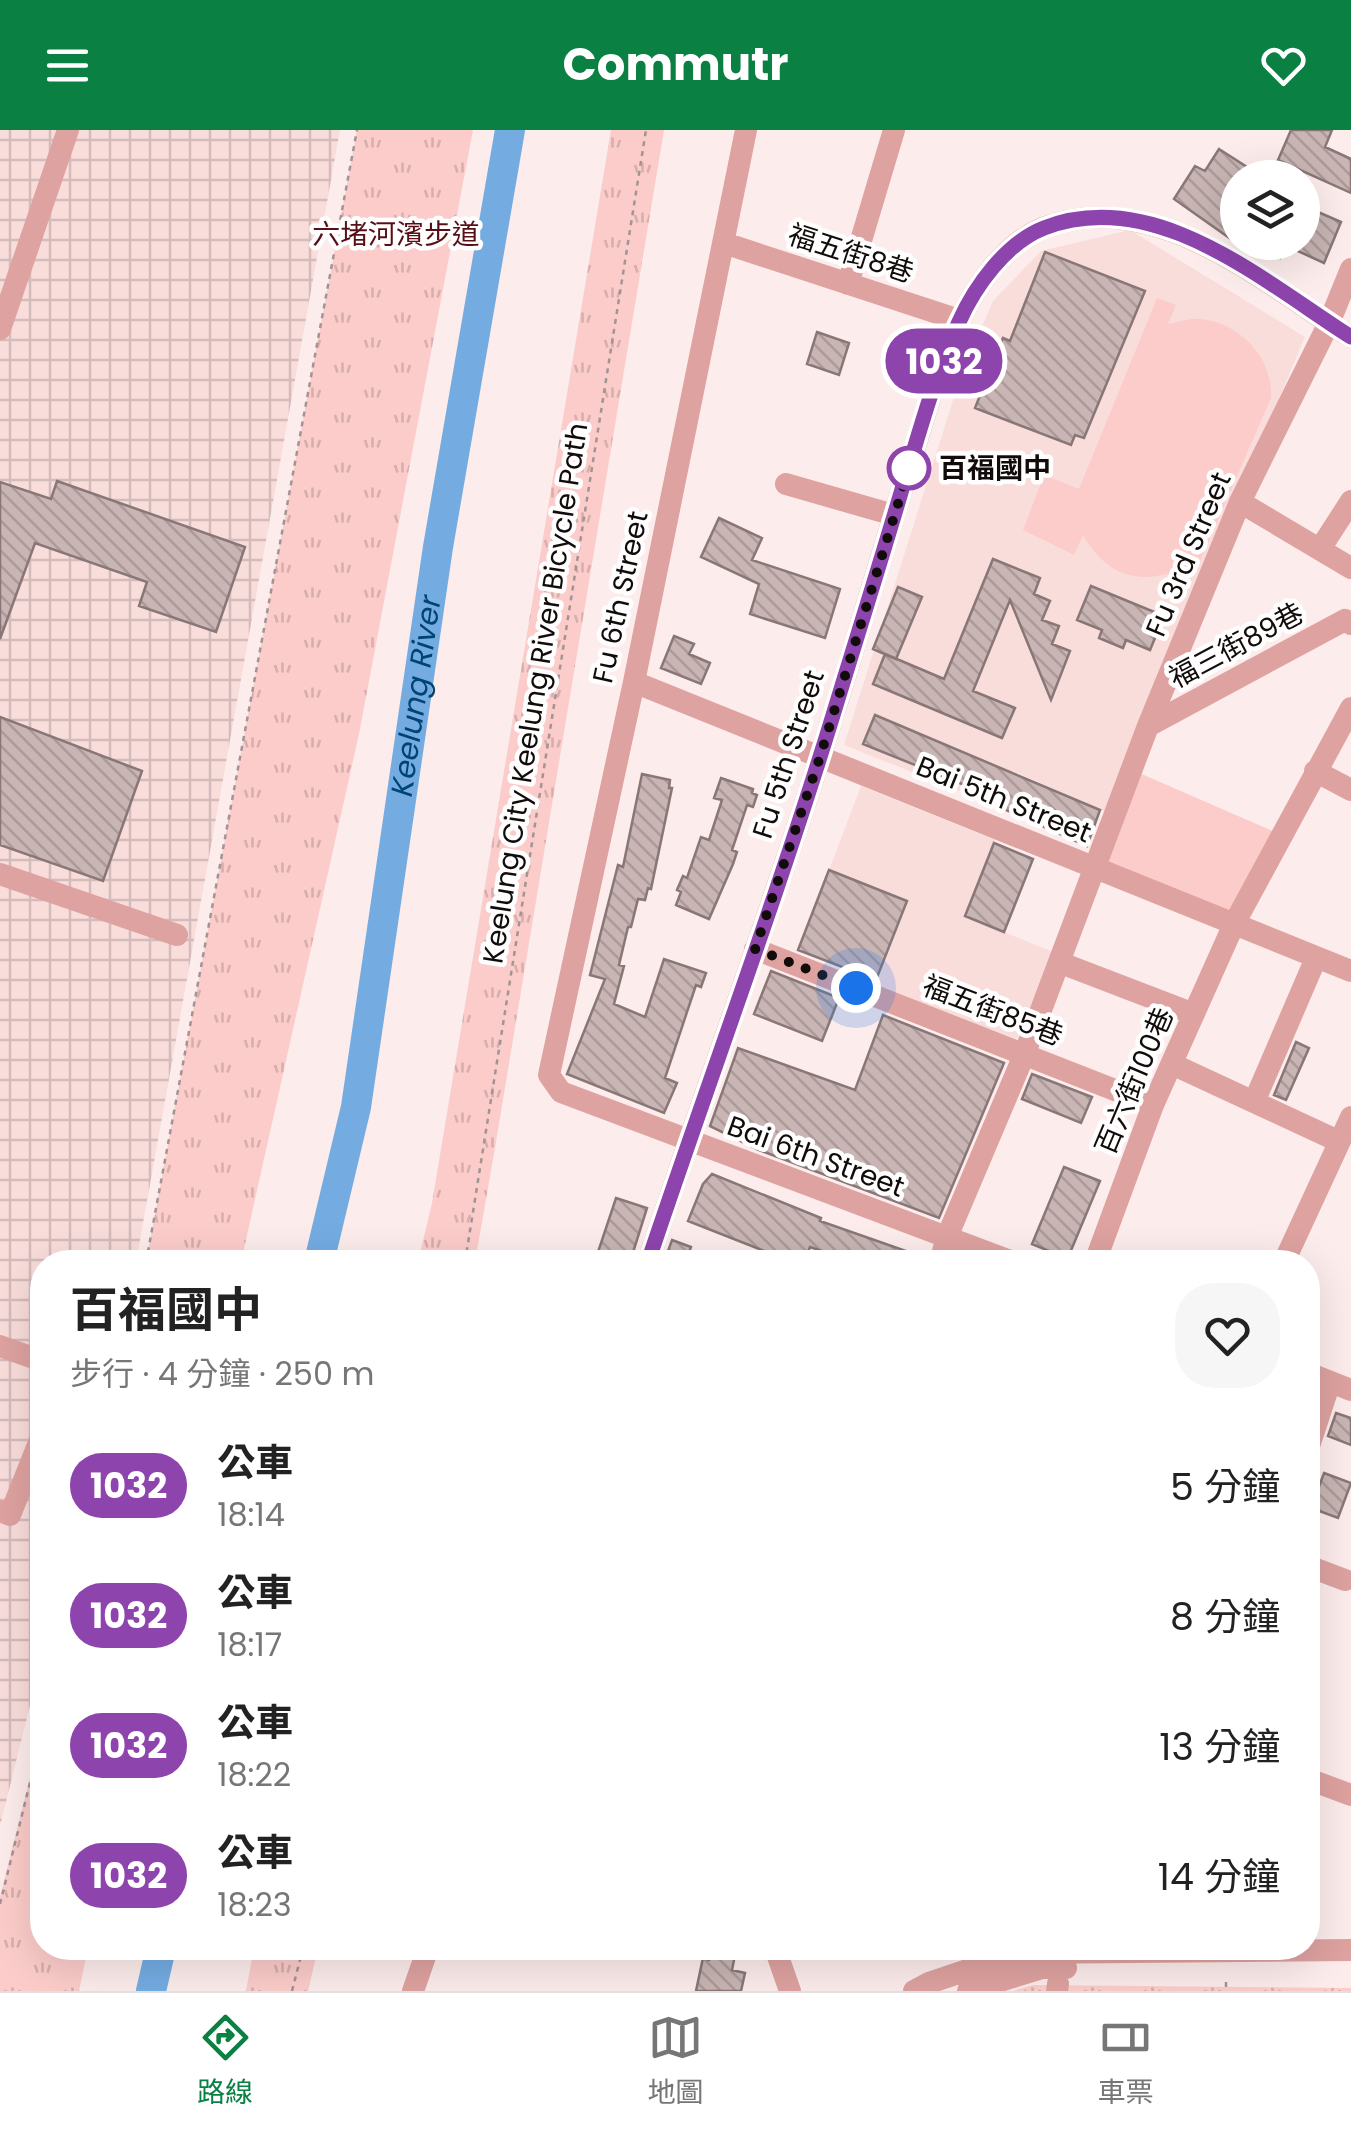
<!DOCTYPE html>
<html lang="zh-TW">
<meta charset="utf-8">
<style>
:root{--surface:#fff;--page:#f6f6f6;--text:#222;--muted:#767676;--line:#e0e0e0;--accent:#0b8043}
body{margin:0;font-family:Poppins,"Noto Sans TC",sans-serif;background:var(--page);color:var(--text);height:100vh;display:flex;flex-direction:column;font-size:38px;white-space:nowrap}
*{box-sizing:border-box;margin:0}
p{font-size:32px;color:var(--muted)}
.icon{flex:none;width:55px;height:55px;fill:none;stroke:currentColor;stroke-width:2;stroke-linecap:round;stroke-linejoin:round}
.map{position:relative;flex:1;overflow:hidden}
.drawer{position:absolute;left:30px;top:1120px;width:1290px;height:710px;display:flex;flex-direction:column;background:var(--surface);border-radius:40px;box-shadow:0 10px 40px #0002}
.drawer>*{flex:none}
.badge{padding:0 20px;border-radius:32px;font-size:35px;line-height:65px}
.tools{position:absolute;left:1220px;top:30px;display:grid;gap:20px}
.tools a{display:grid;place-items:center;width:100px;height:100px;border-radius:50%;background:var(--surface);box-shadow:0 10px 40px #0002;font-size:50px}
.you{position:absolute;width:50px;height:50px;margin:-25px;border:8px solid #fff;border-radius:50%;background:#1a73e8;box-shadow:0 0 0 15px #1a73e833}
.map>.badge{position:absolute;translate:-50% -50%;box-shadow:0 0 0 5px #fff}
.round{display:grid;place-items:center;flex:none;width:105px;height:105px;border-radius:40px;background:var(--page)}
.head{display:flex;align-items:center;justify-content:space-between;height:170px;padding:0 40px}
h1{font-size:48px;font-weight:700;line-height:75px}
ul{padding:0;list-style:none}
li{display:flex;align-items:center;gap:30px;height:130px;padding:0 40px}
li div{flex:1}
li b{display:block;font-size:38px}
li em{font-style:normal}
li .badge{min-width:110px;font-weight:700;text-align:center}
header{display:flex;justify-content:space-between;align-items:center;height:130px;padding:0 40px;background:var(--accent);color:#fff;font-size:45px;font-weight:700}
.dock{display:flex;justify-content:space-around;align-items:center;height:140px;border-top:2px solid var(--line);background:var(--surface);font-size:28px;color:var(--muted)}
.dock a{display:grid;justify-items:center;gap:5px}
.dock .active{color:var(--accent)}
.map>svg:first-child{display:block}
</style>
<header><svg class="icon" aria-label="menu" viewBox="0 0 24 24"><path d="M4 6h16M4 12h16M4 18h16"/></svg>Commutr<svg class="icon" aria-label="heart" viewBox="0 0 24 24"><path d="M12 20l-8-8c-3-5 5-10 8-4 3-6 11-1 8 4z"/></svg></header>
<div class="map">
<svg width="1351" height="1861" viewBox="0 0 1351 1861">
<defs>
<pattern id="industrial-grid" width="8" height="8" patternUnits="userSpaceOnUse" patternTransform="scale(2.5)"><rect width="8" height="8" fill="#f9dddb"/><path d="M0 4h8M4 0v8" fill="none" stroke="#d4bcbb"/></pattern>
<pattern id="park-tufts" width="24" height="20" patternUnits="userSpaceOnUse" patternTransform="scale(2.5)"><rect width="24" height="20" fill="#fbccca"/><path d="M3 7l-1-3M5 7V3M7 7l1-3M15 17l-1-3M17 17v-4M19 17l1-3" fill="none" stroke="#d6aeac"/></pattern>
<pattern id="building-back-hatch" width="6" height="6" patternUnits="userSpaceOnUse" patternTransform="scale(2.5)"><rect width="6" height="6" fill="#c8b5b4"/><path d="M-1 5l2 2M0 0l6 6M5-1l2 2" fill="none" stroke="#ab9a99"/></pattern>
</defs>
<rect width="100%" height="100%" fill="#fdecec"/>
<path fill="#f9dddb" d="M1130,100L1305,207L1105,682L1013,641L997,676L844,615L961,245L993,171L1041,121Z
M861,656L995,710L965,786L1053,822L1017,909L873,857L907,771L829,740Z"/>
<path fill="url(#industrial-grid)" d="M0,0H340L136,1132H42V1527L0,1696Z"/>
<path fill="#fbccca" d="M1157,168L1176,175L1168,194C1179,193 1187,188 1199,189C1238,191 1274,228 1271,268L1200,431C1151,455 1113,456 1083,405L1074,425L1023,400L1044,345L1079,359Z
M1137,642L1282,705L1234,794L1097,739Z"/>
<path fill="url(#park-tufts)" d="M357,0H473L359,604L241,1132H146Z
M611,0H664L495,1018L475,1132H418L432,1073Z
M42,1600V1818H88L79,1861H0V1767Z
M254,1818H318L308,1861H246Z
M1033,1855L1351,1858V1861H1013Z"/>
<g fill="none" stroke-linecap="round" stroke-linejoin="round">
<g stroke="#74ace2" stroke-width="30">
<path id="s1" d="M319,1132L356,977L438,417L510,0"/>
<path d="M151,1861L161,1818"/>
</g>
</g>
<path fill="url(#building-back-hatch)" stroke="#887776" stroke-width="2.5" d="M1291,0H1332L1325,17L1351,29V63L1278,30Z
M1219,19L1250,39L1245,48H1238V114L1174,69L1195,36L1205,41Z
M1311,79L1341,92L1324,133L1287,116L1280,128L1255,112H1302V99Z
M1045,122L1145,161L1084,308L1075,305L1071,315L975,278L1003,208L1010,211Z
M817,202L849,213L839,245L807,234Z
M57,351L245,417L216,502L139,476L147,452L35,413L0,509V352L51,369Z
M719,388L762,408L752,430L840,459L825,508L750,484L759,454L701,427Z
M993,429L1040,448L1034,464L1050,471L1042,490L1059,496L1052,514L1070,521L1051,570L1010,470L973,561L1015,578L1002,608L873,554L885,524L944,549Z
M1091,456L1164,486L1150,520L1126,510L1123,518L1099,508L1102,500L1077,490Z
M898,457L922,467L896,529L873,519Z
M674,506L694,514L689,524L710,533L701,554L661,538Z
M875,585L1100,680L1087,716L997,676L1002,666L968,652L967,656L863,614Z
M0,587L142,641L103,751L0,715Z
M642,644L670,650L669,658H672L651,759L648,758L645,770L638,769L631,797H628L619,835L624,836L614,874L645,887L664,829L706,843L701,857L696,855L665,948L677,953L664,983L567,944L605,849L590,845L618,735L623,737Z
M721,648L753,659L752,663L757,665L753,677L747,675L732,720L737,722L733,734L709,789L676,775L681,762L677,760L683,746L687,748L701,707L709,710L722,670L714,668Z
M994,713L1033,729L1004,802L965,786Z
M829,740L907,771L876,850L798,820Z
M771,841L839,868L822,911L754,884Z
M883,885L1004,933L939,1088L759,1020L710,996L738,918L855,960Z
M1296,912L1309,918L1286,970L1274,965Z
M1032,944L1092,967L1081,993L1022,969Z
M1064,1037L1100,1051L1067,1130L1048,1124L1049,1121L1032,1114Z
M712,1044L821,1088L820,1091L926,1128L925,1132H856L810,1117L804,1132H792L688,1091L703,1054Z
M616,1068L647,1078L630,1132L597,1125Z
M672,1110L691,1117L685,1132H664Z
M1336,1283L1351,1288V1315L1328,1306Z
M1324,1343L1351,1353L1338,1388L1311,1378Z
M712,1818L736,1820L732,1840L745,1843L741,1861H696L703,1828L709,1830Z"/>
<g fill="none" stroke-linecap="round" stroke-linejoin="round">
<path stroke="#a19594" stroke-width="2.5" stroke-dasharray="5 5" stroke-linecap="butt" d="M146,1132L357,0
M465,1132L646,0
M0,1774L42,1604
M1226,1852V1861
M292,1861L303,1818"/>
<path stroke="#dea2a0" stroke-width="22" d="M746,0L634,552L549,945L561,962L1013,1132
M724,113L959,190
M848,154L894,0
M0,199L68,0
M786,354L894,385
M1240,372L1351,438
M1320,419L1351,371
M634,552L1351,841
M1148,596L1345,490L1351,494
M1315,641L1351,660
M0,744L177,805
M755,819L1153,975
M1061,833L1194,884
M1172,934L1338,1011
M1254,972L1316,828
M648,1132C704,963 767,795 821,624C849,535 876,446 903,356C920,302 935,244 959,192C975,156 1006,113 1043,98C1154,55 1263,152 1351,207
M940,1132L947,1107L1024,925L1148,596L1240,372L1329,193L1351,139
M1095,1132L1153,975L1234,794L1351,578
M1284,1132L1351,987
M0,1216L42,1231
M1308,1243L1351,1260
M1308,1319L1330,1252
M0,1381L10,1385L42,1305
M1308,1436L1345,1450
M1308,1649L1351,1665
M775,1818L790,1861
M413,1861L428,1818
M914,1861L929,1853L1018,1823L1351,1820
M968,1861L1042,1838H1066
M1057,1861L1058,1854"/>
</g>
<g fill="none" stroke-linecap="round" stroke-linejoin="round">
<g stroke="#fff" stroke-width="22">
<path id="line" d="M648,1132C708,953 774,776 830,595C855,513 881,431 905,349C921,297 936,241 959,192C975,156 1006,113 1044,98C1154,55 1263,151 1351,207"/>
</g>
<use href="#line" stroke="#8e44ad" stroke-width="15"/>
<path stroke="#110b0a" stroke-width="10" stroke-dasharray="0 18" d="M856,858L755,819L820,627L909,338"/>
</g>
<circle fill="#fff" stroke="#8e44ad" stroke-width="5" cx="909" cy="338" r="20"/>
<g text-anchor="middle" stroke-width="9" stroke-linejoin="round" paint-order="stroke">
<g font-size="28" fill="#570f16" stroke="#fefefe">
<text x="396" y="114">六堵河濱步道</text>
</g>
<g font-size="28" fill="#110b0a" stroke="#fefefe">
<text transform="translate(851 123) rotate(18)" y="10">福五街8巷</text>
<text transform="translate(1188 424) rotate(-67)" y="10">Fu 3rd Street</text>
<text transform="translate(620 467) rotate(-78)" y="10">Fu 6th Street</text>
<text transform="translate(1236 515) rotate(-28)" y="10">福三街89巷</text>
<text transform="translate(535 563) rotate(-81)" y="10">Keelung City Keelung River Bicycle Path</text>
<text transform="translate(788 624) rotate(-72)" y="10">Fu 5th Street</text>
<text transform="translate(1004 669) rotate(22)" y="10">Bai 5th Street</text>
<text transform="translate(993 880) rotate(21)" y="10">福五街85巷</text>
<text transform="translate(1134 951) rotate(-67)" y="10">百六街100巷</text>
<text transform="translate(816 1026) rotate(20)" y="10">Bai 6th Street</text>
</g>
<g font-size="28" font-weight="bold" fill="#110b0a" stroke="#fefefe" text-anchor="start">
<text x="939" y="348">百福國中</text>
</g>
<g font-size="30" font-style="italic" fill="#004475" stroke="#fefefe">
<text dy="10" stroke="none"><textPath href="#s1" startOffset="575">Keelung River</textPath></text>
</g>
</g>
</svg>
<div class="tools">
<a><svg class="icon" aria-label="layers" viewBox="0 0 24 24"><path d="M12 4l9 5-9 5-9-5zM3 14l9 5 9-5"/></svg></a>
</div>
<div class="you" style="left:856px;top:858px"></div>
<b class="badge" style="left:944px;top:231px;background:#8e44ad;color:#fff">1032</b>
<section class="drawer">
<div class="head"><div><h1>百福國中</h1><p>步行 · 4 分鐘 · 250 m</p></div><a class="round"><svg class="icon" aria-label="heart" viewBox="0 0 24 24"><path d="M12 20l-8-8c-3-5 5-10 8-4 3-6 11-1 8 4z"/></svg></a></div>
<ul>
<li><span class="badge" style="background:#8e44ad;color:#fff">1032</span><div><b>公車</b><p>18:14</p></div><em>5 分鐘</em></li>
<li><span class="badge" style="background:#8e44ad;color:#fff">1032</span><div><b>公車</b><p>18:17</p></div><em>8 分鐘</em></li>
<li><span class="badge" style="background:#8e44ad;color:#fff">1032</span><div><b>公車</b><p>18:22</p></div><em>13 分鐘</em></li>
<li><span class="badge" style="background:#8e44ad;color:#fff">1032</span><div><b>公車</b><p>18:23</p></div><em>14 分鐘</em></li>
</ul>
</section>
</div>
<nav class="dock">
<a class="active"><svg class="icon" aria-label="directions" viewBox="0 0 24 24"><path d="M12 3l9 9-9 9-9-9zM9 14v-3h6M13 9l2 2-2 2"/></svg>路線</a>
<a><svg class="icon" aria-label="map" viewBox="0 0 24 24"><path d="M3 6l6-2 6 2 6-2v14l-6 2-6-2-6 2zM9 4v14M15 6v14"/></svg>地圖</a>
<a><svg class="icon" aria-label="tickets" viewBox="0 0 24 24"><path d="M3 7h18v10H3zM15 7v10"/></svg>車票</a>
</nav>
